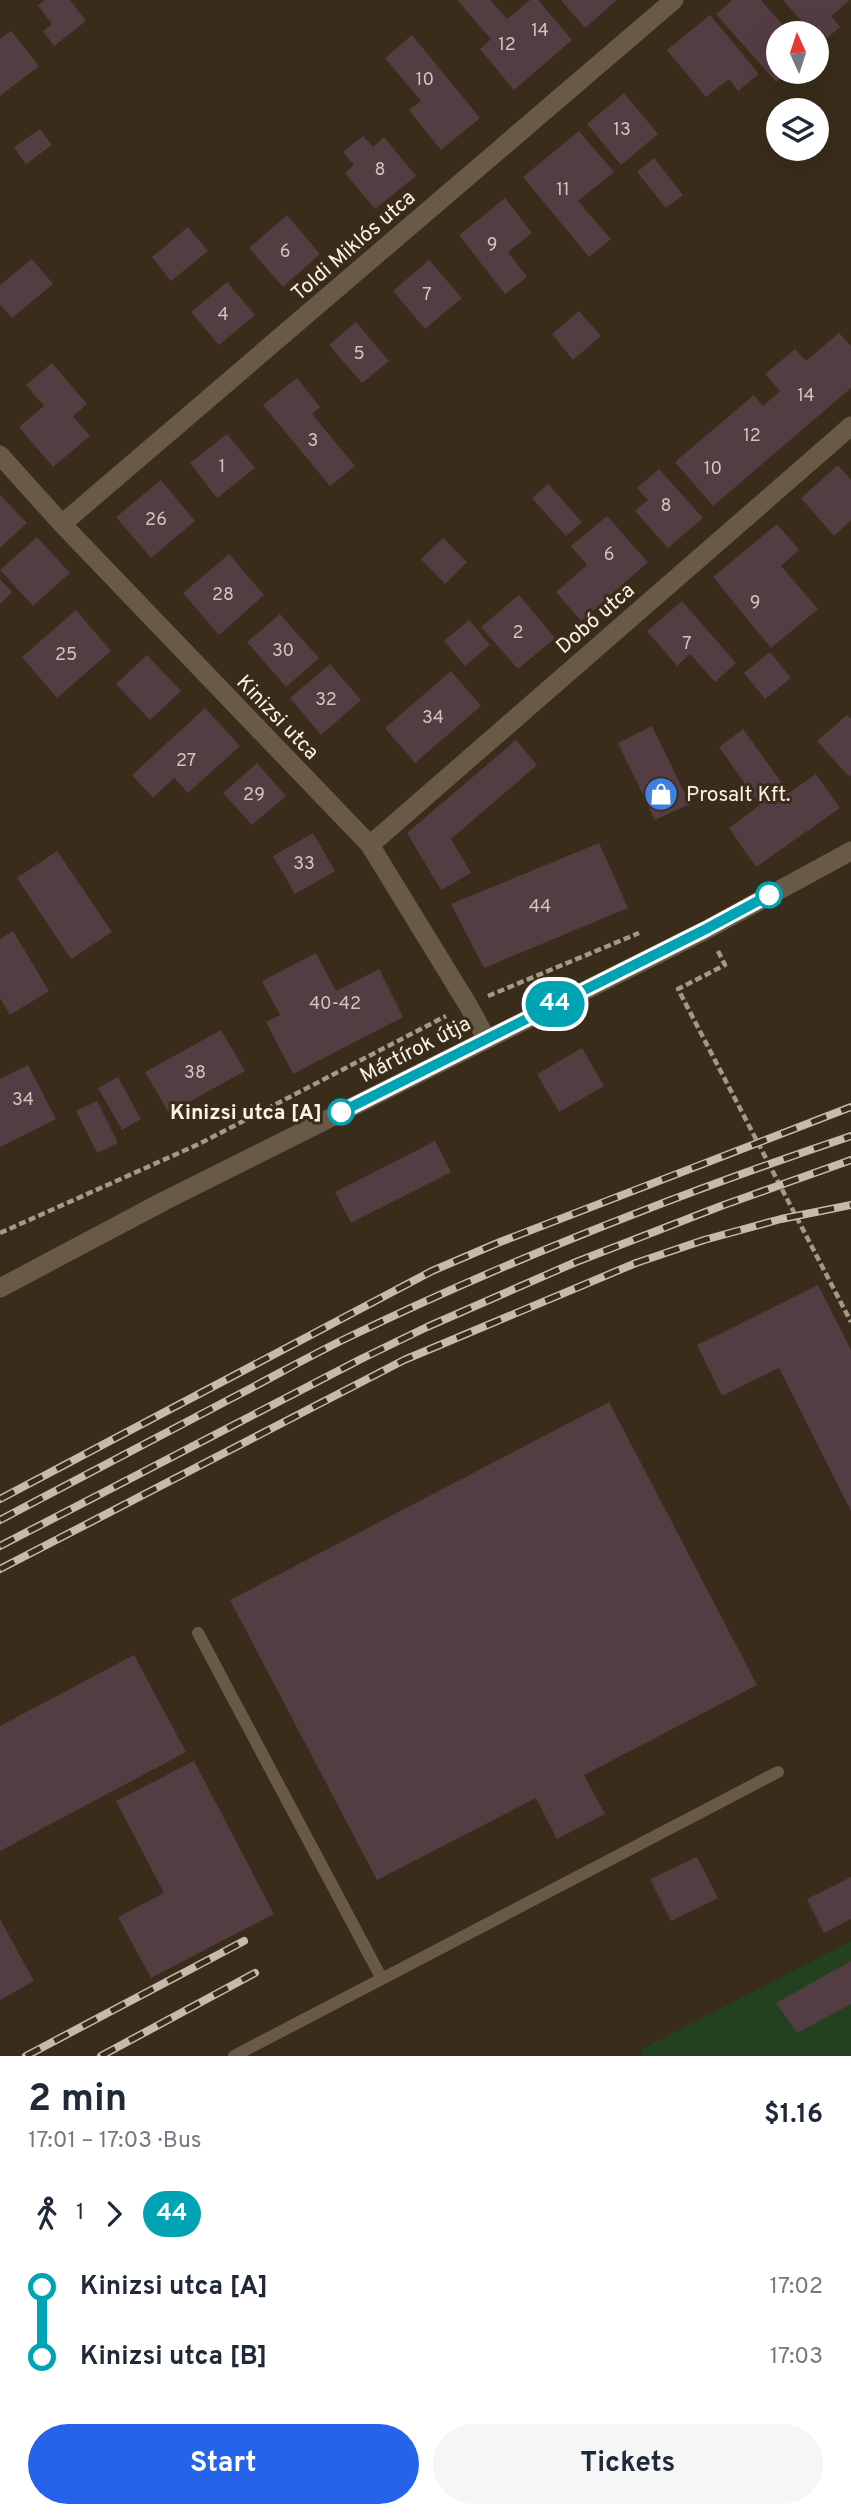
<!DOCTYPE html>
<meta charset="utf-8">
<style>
:root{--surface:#fff;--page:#f6f6f7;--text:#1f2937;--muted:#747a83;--accent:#2563eb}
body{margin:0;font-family:Overpass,sans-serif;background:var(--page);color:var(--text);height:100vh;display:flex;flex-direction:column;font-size:26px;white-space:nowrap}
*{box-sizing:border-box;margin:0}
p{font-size:23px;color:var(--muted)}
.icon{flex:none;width:38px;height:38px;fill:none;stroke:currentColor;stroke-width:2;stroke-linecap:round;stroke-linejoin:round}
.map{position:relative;height:2056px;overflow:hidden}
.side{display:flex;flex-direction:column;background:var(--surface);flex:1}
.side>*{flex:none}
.badge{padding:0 14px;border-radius:23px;font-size:24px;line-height:46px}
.needle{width:46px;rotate:357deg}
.buttons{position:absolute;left:766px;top:21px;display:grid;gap:14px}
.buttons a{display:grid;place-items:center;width:63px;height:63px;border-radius:50%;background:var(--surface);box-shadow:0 7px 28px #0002;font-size:35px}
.map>.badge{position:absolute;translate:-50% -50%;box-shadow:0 0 0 4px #fff}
.legs{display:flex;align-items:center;gap:10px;height:77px;padding:0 28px;font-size:23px}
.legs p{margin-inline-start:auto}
.head{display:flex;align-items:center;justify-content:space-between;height:119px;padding:0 28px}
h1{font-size:38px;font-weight:700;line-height:52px}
.cta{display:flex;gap:14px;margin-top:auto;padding:14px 28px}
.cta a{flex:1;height:80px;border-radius:42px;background:var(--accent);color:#fff;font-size:28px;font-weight:700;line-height:80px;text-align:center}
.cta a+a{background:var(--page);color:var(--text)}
ul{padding:0 28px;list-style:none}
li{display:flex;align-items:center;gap:24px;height:70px;font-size:26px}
li i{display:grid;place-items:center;width:10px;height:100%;margin:0 9px;background:currentColor}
li i::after{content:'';width:18px;height:18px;margin:-9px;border:5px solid;border-radius:50%;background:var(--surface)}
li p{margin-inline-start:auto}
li:first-child i{background:linear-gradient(#0000 50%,currentColor 0)}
li:last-child i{background:linear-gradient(currentColor 50%,#0000 0)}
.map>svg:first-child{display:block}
</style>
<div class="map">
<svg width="851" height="2056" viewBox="0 0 851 2056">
<rect width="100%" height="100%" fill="#392c1a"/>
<path fill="#24411f" d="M851,1941V2056H643L640,2050Z"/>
<path fill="#543c43" d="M45,0H70L86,21L54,46L43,31L52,24L38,5Z
M457,0H490L507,19L530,0H538L572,40L514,90L480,49L491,39Z
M561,0H617L585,28Z
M732,0H761L790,33H779V72H788L776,82L716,14Z
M783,0H850L831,16L840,27L820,44L817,40V33H811Z
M710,15L759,74L738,91L729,79L706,97L667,50Z
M11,31L39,66L0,96V39Z
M412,35L480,118L441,150L409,110L421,101L385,58Z
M624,93L658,134L621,165L587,124Z
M40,129L52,145L26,164L14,147Z
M579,131L614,172L578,201L611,239L589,257L523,177Z
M363,136L373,147L384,137L416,176L375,209L345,173L354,165L343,152Z
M654,158L683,195L666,208L637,172Z
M505,198L532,233L508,252L527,277L505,294L459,235Z
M287,215L320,254L283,287L249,248Z
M188,227L208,251L171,281L152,257Z
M32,259L53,284L12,318L0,304V285Z
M429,260L462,298L425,329L393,291Z
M227,282L255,315L219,345L191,312Z
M579,311L601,336L573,360L552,334Z
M356,322L389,361L362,383L329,345Z
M839,333L851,346V388L713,506L675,462L754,395L763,406L780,391L765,374L795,349L806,361Z
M52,363L87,404L73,416L90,436L53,467L19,427L44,406L26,385Z
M297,378L320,407L312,414L355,466L330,486L263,405Z
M227,434L255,468L217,498L190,463Z
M838,465L851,480V520L834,536L801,498Z
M659,469L703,518L668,548L635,511L648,500L637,488Z
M161,480L195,521L151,558L116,517Z
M548,484L582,522L566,536L532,498Z
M0,495L27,523L0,548Z
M607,516L648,562L581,621L556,592L587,565L571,546Z
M777,524L799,550L781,566L818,609L771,648L713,577Z
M37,537L70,573L33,606L0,570Z
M443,538L467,562L445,584L421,559Z
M229,554L264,595L219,635L183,593Z
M0,579L12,592L0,604Z
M519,595L555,638L518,669L481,627Z
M682,601L736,663L715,682L690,654L677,666L647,631Z
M76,610L111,651L57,698L22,657Z
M280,614L319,658L286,687L247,642Z
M469,620L490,645L465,666L444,641Z
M770,652L791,678L765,699L744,673Z
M147,655L181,691L150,720L116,684Z
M330,664L361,700L321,735L290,698Z
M451,671L481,706L415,763L385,728Z
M205,708L240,746L188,793L174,778L153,798L132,775Z
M847,715L851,719V775L849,777L817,741Z
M652,726L690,804L655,820L618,743Z
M743,729L789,793L816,774L840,808L756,867L729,828L760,805L719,747Z
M516,740L537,765L451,839L471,873L441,890L407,833Z
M257,763L286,796L252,825L223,793Z
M313,833L335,871L295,894L273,856Z
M599,843L628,908L484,968L451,904Z
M57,851L112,932L71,959L17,878Z
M13,931L49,991L10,1015L0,998V939Z
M316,953L336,991L379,969L403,1017L293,1074L266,1022L280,1015L262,981Z
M221,1030L245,1071L169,1113L145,1072Z
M582,1048L604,1086L559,1112L537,1074Z
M28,1065L56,1119L0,1147V1079Z
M118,1077L141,1119L122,1130L98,1088Z
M97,1101L118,1143L97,1153L76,1111Z
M435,1141L451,1172L351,1223L335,1192Z
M818,1285L851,1350V1511L779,1368L722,1396L697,1345Z
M609,1402L757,1685L584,1775L605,1814L557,1839L536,1798L377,1880L230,1600Z
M134,1655L186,1752L0,1851V1726Z
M194,1761L274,1914L151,1978L118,1917L164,1893L116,1801Z
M697,1857L718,1898L671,1921L650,1879Z
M851,1877V1919L824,1933L807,1899Z
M0,1919L34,1981L0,2000Z
M851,1961V2004L797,2033L776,2003Z"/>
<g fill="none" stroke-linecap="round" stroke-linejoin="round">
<path stroke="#a3998a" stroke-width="4.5" stroke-dasharray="7 3.5" stroke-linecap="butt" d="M718,951L725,965L678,989L851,1322
M488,996L639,933
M0,1233L199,1144L446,1016"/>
<path stroke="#695a48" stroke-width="12" d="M198,1633L382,1979
M234,2056L778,1772"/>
<path stroke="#695a48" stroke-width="19" d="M0,455L62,524L370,845L468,1005L486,1038
M62,524L674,0
M370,845L851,426"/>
<path stroke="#695a48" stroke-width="19" d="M0,1288L164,1201L706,930L851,851"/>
<g stroke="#c4baad" stroke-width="8">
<path id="rail" d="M0,1499L432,1271L500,1242L851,1107
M0,1520C78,1479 156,1438 234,1397C273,1377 311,1355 351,1336C513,1258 681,1193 851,1136
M0,1546L361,1359L427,1327L576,1262L721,1206L851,1160
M0,1569L404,1360L636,1263L704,1240L781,1219L851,1205
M26,2056L244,1941
M101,2056L255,1973"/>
</g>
<use href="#rail" stroke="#392c1a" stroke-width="5" stroke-dasharray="16" stroke-linecap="butt"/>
</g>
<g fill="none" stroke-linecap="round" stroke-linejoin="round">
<g stroke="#fff" stroke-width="16">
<path id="line-1" d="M341,1112L706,929L769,895"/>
</g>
<use href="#line-1" stroke="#00a3b4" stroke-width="10"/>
</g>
<defs>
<g id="shop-disc" transform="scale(1.75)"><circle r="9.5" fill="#3f7fe0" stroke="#392c1a"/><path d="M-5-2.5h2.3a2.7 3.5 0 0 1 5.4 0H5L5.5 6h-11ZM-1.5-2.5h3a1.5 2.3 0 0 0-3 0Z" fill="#fff"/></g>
</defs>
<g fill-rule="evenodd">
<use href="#shop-disc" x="661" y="794"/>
</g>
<g fill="#fff" stroke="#00a3b4" stroke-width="3.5">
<circle cx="769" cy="895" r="12"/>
<circle cx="341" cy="1112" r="12"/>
</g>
<g text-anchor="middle" stroke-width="6" stroke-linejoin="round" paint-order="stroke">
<g font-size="18" fill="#d1c4be">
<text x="540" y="36">14</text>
<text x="507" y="50">12</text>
<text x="425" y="85">10</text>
<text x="622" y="135">13</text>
<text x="380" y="175">8</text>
<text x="563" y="195">11</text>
<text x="492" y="250">9</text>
<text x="285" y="257">6</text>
<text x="427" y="300">7</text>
<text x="223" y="320">4</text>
<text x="359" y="359">5</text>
<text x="806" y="401">14</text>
<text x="752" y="441">12</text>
<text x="313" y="446">3</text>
<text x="222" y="472">1</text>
<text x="713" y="474">10</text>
<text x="666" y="511">8</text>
<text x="156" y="525">26</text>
<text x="609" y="560">6</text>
<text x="223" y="600">28</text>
<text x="755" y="608">9</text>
<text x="518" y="638">2</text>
<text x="687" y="649">7</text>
<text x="283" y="656">30</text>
<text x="66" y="660">25</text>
<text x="326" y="705">32</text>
<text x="433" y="723">34</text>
<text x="186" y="766">27</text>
<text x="254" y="800">29</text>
<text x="304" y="869">33</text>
<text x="540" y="912">44</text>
<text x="335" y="1009">40-42</text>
<text x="195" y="1078">38</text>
<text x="23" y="1105">34</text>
</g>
<g font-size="21" fill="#fbf2e7" stroke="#392c1a">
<text transform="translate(353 245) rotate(-41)" y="7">Toldi Miklós utca</text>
<text transform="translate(595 618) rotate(-41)" y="7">Dobó utca</text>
<text transform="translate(278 717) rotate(46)" y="7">Kinizsi utca</text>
<text transform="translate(415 1049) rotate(-27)" y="7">Mártírok útja</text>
</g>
<g font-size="21" fill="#fbf2e7" stroke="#392c1a" text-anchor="start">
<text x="686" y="801">Prosalt Kft.</text>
</g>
<g font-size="21" font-weight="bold" fill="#fbf2e7" stroke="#392c1a" text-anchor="end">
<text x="322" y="1119">Kinizsi utca [A]</text>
</g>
</g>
</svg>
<div class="buttons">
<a><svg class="needle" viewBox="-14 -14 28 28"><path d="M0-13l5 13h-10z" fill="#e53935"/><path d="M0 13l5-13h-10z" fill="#747a83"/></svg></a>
<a><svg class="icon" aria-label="layers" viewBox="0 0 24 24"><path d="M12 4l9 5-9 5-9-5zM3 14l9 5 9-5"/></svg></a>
</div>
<b class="badge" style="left:555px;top:1004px;background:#00a3b4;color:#fff">44</b>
</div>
<section class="side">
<div class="head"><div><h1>2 min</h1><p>17:01 – 17:03 · Bus</p></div><b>$1.16</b></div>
<div class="legs"><svg class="icon" aria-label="walk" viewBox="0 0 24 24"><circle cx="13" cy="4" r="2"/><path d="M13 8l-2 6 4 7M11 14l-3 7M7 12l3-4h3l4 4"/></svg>1<svg class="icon" aria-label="forward" viewBox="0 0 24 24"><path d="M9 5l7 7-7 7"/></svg><b class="badge" style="background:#00a3b4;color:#fff">44</b></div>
<ul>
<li><i style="color:#00a3b4"></i><b>Kinizsi utca [A]</b><p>17:02</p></li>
<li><i style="color:#00a3b4"></i><b>Kinizsi utca [B]</b><p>17:03</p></li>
</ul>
<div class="cta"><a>Start</a><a>Tickets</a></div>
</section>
